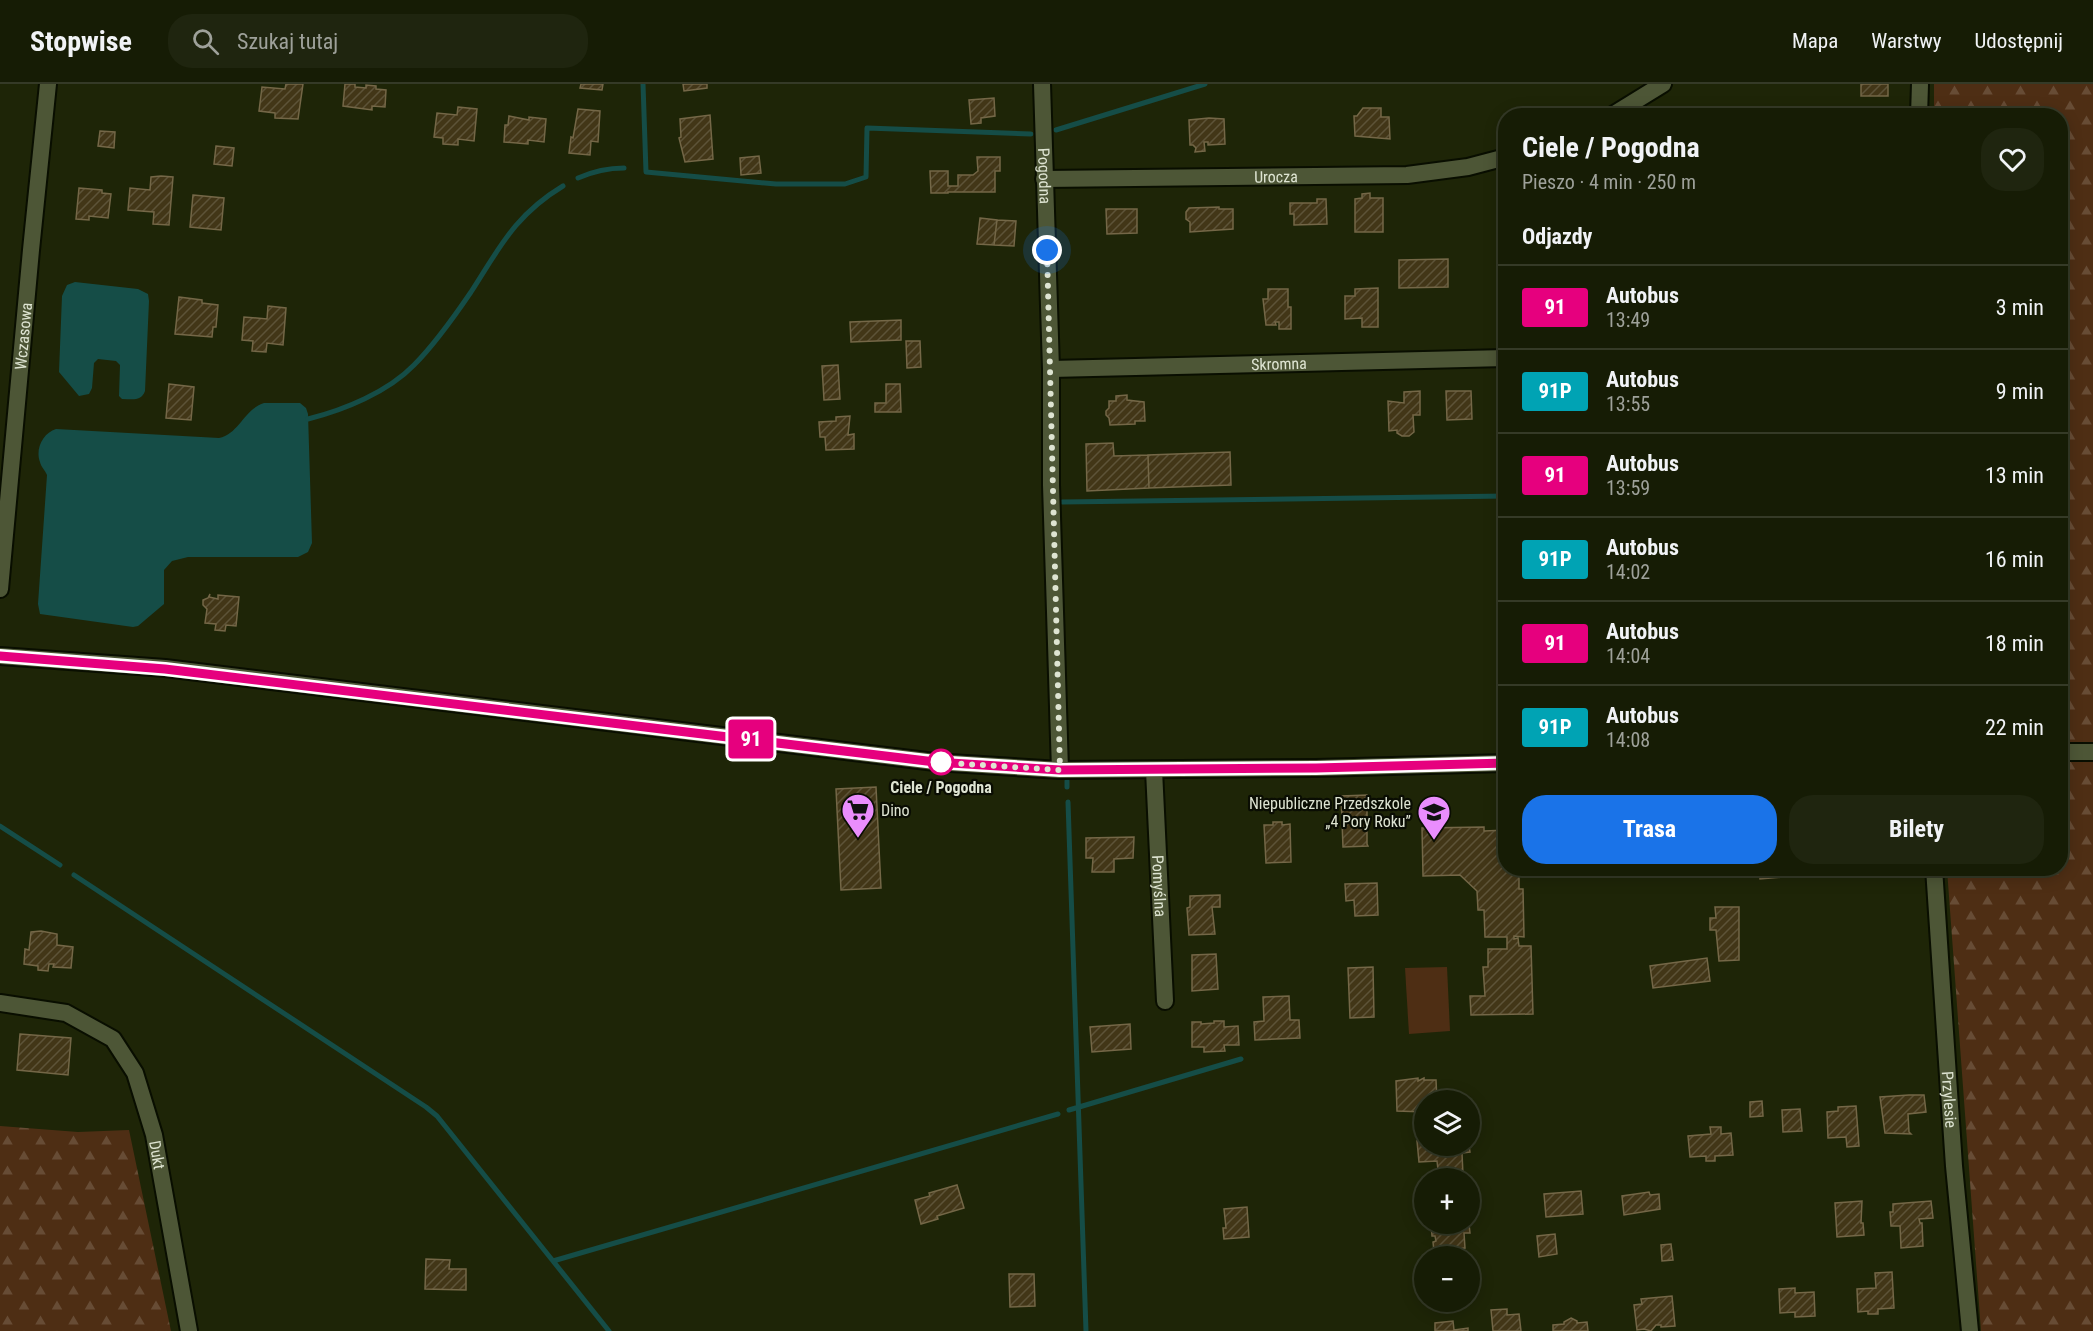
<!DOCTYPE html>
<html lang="pl">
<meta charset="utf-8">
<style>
:root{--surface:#161c05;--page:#1f250f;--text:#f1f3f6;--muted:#9ea19a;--line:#353a27;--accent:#1a73e8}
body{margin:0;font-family:"Roboto Condensed",sans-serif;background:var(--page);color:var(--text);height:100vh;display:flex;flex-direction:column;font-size:22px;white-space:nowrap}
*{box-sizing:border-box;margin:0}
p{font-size:20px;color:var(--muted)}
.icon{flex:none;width:33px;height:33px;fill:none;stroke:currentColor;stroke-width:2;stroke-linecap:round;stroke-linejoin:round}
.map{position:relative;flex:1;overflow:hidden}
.details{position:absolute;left:1498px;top:24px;width:570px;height:768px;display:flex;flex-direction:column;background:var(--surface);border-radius:24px;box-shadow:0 3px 15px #0003,0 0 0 2px var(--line)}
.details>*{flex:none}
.badge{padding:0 12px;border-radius:4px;font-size:21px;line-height:39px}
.buttons{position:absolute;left:1414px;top:1006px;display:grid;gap:12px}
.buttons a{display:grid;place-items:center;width:66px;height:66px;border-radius:50%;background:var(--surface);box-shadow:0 3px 15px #0003,0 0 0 2px var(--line);font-size:30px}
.you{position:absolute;width:30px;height:30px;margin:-15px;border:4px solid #fff;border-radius:50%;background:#1a73e8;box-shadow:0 0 0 9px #1a73e833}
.map>.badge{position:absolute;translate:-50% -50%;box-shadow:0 0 0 3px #fff}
h2{padding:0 24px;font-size:22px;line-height:54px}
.round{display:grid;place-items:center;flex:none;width:63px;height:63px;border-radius:24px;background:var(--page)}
.overview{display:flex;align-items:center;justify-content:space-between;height:102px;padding:0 24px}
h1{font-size:28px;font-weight:700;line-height:45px}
.cta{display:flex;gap:12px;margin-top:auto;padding:12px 24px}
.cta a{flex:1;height:69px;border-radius:24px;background:var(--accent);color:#fff;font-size:24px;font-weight:700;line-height:69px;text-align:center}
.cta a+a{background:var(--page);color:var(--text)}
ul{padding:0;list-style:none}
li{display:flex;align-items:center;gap:18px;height:84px;padding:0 24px;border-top:2px solid var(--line)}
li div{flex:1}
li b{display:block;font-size:22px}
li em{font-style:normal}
li .badge{min-width:66px;font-weight:700;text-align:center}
header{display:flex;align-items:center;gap:36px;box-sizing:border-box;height:84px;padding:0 30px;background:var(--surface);border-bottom:2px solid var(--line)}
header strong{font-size:28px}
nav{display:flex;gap:33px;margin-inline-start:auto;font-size:21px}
.search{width:420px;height:54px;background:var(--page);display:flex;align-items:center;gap:15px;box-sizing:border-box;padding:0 21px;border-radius:24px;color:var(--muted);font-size:22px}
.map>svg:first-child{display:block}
</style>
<header>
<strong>Stopwise</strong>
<div class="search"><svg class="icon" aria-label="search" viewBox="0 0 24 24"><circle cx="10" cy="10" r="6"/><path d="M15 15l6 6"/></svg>Szukaj tutaj</div>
<nav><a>Mapa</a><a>Warstwy</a><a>Udostępnij</a></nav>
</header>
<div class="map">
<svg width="2093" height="1247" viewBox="0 0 2093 1247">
<defs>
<pattern id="forest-firs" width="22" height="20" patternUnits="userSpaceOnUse" patternTransform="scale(1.5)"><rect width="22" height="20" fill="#4e2e14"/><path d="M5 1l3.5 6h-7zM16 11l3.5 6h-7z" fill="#674c35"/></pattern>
<pattern id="building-hatch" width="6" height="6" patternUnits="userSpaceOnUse" patternTransform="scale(1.5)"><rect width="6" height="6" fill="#423617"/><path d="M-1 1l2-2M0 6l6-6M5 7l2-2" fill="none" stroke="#5d5338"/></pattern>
</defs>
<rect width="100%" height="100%" fill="#1e2507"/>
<path fill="url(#forest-firs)" d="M1934,0H2093V1247H1981L1947,785L2061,784V32L1934,31Z
M0,1042L78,1048L129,1046L171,1247H0Z"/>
<path fill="#4e2e14" d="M1447,883L1450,947L1409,950L1405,884Z"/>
<path fill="#154d47" d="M75,198L138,205L148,210L149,217L145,307C141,318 132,315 122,315L119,312L120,281L116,277L98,275L94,279L92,304L89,310L79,312L59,288L62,212L67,201Z
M264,319H300L306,324L308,330L312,459L308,468L298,473H188L172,477L164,486V520L138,542L133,543L40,530L38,520L47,391C45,386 41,383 40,378C35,365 43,349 56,345L219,354C240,349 243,326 264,319Z"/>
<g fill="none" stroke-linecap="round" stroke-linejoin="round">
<path stroke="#154d47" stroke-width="5" d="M643,0L646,88L776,100H845L866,93L867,44L1031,50
M1056,46L1205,0
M578,94C594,87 607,84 624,84
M308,335C344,326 388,308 414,281C435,260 454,233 471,208C500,163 515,131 563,102
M1062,418L1506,412
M1067,697V703
M1068,718L1086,1247
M0,742L60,781
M74,791L426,1023L437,1032L553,1177L1058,1030
M1069,1026L1241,975
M553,1177L609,1247"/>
</g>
<path fill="url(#building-hatch)" stroke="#746747" stroke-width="1.5" d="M286,0H303L298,35L275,34V29L259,27L262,3L285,5Z
M345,0H355V3L366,4V1L376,2V5L386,6L385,23L372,22V26L343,22Z
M581,0H603L602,6L580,4Z
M683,0H707V4L684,7Z
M1861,0H1888V12H1861Z
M994,14L995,32L981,34V39L971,40L969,16Z
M458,23L477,25L474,57L458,55V61L443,60V54L434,53L437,29L457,31Z
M1363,24H1381V33H1389L1390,55L1355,52L1354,32H1357Z
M578,25L600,27L598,58L591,57L590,71L569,69L571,53L573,54Z
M710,31L713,75L685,78L679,54L681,53L680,35Z
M509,32L529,36V33L546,35L544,58L528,56V60L504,58L505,41H508Z
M1209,34L1224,35L1225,60L1208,61V58H1204L1205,67L1195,68L1196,64L1193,61H1190L1189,36Z
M100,47L115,48L114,64L98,62Z
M216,62L234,64L232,82L214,80Z
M759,72L761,89L741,91L740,74Z
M977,73H1000V87H995V108H948V109H931L930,87H948V102H958V91H973L978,87Z
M161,92L173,93L169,141L153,140L154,128L128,126L130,104L150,106L151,93Z
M79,104L102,106V109L111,110L108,134L89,132V136L76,135Z
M1370,109V114H1383V148H1355V115L1362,114V110Z
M193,111L224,114L221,146L190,143Z
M1317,115H1326L1327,140L1294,141V130H1290V119H1317Z
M1219,123V125H1233V145L1190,148V138L1186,135V128L1189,124Z
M1106,125H1137V149L1107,150Z
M980,134L997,136L994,161L977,160Z
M997,136L1016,137L1014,162L994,161Z
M1448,175V203L1399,204V176Z
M1378,204V243H1362V234L1345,235V212H1355V205Z
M1268,205H1288V223H1291V245H1279V238H1275L1276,241H1266L1263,215H1268Z
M179,213L202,216V219L218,221L216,243H213L212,253L175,250Z
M268,222L286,224L283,261L267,259L266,268L252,267L253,257L242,256L244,233L267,235Z
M901,236V256L851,258L850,238Z
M906,257H920L921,283L907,284Z
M838,281L840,315L824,316L822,282Z
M169,300L194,303L191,336L166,334Z
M886,300H900L901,328H875V319H886Z
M1420,307V331H1413L1414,348L1409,352H1402L1397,349V346L1389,347L1388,317L1404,319V308Z
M1446,307H1471L1472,335L1447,336Z
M1127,311V316L1144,318L1145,337H1135V340L1110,341L1109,334L1106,331V327L1109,324V317H1116V312Z
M850,332L848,351L854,350V365L826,366L825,353H820L819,338L836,337V333Z
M1113,359L1114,372L1148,371L1149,404L1087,407L1086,360Z
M1230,368L1231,401L1149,404L1148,371Z
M210,510L209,513L218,515V511L239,513L236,542L226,541L225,547L215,546L216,540L205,539L207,525L203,521V516L208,514Z
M876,703L881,804L841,806L836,705Z
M1367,711V760L1368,762L1343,763L1341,712Z
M1273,738H1282V741L1290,740L1291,778L1266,779L1264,741H1273Z
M1484,743V747L1506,746V784H1531V790H1519V805H1523L1524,853L1514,852V855L1518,854L1519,862H1531L1533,930L1471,931L1470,912H1485L1483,883H1488V865H1507V853H1485L1484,826H1478L1477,807L1460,791L1423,792L1422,744Z
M1134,753L1133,774L1114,775V788H1092L1093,774H1086V754Z
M1759,784H1783V793L1760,795Z
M1377,799L1378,831L1355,832L1354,816L1346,817L1345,800Z
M1220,811V823H1212L1215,850L1189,851L1187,824L1190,823V812Z
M1715,823H1739V876L1719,877L1716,846H1710V834H1716Z
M41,847L57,850V861L73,863L71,884L53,883L54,880H49L48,887L38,886V882L24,880L25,865L29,866L31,848Z
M1216,870L1218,905L1192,907V871Z
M1707,874L1710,897L1653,904L1650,882Z
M1373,883L1374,933L1350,934L1348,884Z
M1289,912L1290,936H1299L1300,954L1255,956L1254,938L1264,937L1263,913Z
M1214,937H1224V943L1238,942L1239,961H1224L1225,967L1204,968V963H1192V938H1201V940L1214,939Z
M1130,940L1131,965L1092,968L1090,943Z
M20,950L71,954L68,991L17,986Z
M1418,994V997L1424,994V996H1436L1437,1017H1425V1028L1397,1027L1396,997Z
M1909,1011H1924L1926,1028L1908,1030L1909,1048L1911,1050L1885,1049L1880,1013Z
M1762,1017L1763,1032L1750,1033V1018Z
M1856,1022L1859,1062L1847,1063L1846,1053L1828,1054L1827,1028L1838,1027V1023Z
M1800,1025L1802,1047L1783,1048L1782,1026Z
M1710,1043H1721V1050L1731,1049L1733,1071L1715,1072V1077H1706V1072L1690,1073L1688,1052L1711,1050Z
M1425,1056V1062H1469L1470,1068L1462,1069L1463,1091L1439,1094L1437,1077L1419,1078L1417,1057Z
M957,1101L964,1124L937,1132L938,1135L921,1140L915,1116L930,1112L929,1109Z
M1581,1107L1583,1130L1546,1133L1544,1110Z
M1649,1108L1650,1111L1659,1110L1660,1125L1624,1131L1622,1112Z
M1862,1117L1861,1139H1863L1864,1151L1837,1153L1835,1119Z
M1931,1117L1933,1134L1919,1135L1920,1139H1922L1923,1162L1901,1164L1900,1142H1891L1890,1128H1893V1120Z
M1247,1123L1249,1153L1224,1155L1223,1144H1226L1224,1125Z
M1431,1140H1469L1470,1149H1464L1465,1164L1434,1167L1433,1158L1436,1157L1435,1152H1432Z
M1555,1150L1557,1170L1539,1173L1537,1152Z
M1671,1160L1673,1176L1662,1177L1661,1161Z
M426,1175L450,1176L449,1185H466V1206L425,1205Z
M1892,1188L1894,1224L1878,1225V1230H1868V1227L1858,1228L1857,1205L1876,1204L1875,1189Z
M1009,1190H1034L1035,1222L1010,1223Z
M1795,1204V1209L1814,1208L1815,1232L1795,1233V1228L1780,1229L1779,1205Z
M1672,1212L1675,1242L1661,1243V1241H1656L1651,1247L1644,1245L1637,1246L1634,1221L1642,1220L1641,1215Z
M1507,1225V1231L1519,1230L1521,1247H1493L1491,1226Z
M1571,1234L1577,1237V1239L1587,1238L1588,1247H1553V1241L1564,1240V1238Z
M1453,1237L1454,1246L1468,1244V1247H1435V1239Z"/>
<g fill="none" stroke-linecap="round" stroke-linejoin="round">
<g stroke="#090e00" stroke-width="20">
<g id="street">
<path id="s1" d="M1042,0L1051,285V401L1060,686"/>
<path d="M1611,32L1663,0"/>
<path d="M1919,32L1920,0"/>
<path id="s2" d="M1044,95L1407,91L1468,83L1506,73"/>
<path id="s3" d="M1051,285L1506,274"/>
<path id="s4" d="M0,505L31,166L48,0"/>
<path d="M0,572L165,584L935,678L1060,686L1316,684L1506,679"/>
<path d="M2061,668H2093"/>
<path id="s5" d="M1154,686L1165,917"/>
<path id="s6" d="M1934,784L1954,1082L1970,1247"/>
<path id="s7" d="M0,919L66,929L113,955L135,989L154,1051L189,1247"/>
</g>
</g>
<use href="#street" stroke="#4d5636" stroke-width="16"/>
</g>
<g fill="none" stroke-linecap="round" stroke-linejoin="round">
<g stroke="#fff" stroke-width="14">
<path id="line" d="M0,572L165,585L935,678L1060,686L1316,684L1506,679"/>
</g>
<use href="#line" stroke="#e6007e" stroke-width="9"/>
<path stroke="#dee4d2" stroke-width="6" stroke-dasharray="0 10.8" d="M941,678H935L1060,686L1047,166"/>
</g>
<defs>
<g id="supermarket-pin" transform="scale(1.725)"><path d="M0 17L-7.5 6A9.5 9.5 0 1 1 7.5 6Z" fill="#ea8dfd" stroke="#0a0d03"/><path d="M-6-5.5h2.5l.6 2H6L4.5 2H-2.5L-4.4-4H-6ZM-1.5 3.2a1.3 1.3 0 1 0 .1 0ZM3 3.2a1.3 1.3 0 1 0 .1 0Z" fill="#111"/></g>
<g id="school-pin" transform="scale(1.725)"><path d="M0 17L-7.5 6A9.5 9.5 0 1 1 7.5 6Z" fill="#ea8dfd" stroke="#0a0d03"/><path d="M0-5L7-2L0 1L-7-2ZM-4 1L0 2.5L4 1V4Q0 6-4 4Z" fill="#111"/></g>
</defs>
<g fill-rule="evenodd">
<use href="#supermarket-pin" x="858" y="726"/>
<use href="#school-pin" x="1434" y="728"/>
</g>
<circle fill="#fff" stroke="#e6007e" stroke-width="3" cx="941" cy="678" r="12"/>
<g text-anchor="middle" stroke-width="4.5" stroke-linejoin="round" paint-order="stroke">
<g font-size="16" fill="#dee4d2" stroke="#0a0d03">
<text dy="6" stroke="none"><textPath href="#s1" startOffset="92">Pogodna</textPath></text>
<text dy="6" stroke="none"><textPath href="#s2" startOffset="232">Urocza</textPath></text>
<text dy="6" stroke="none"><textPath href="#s4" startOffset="254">Wczasowa</textPath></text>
<text dy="6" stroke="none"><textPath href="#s3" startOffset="228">Skromna</textPath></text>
<text dy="6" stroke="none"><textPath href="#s5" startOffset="116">Pomyślna</textPath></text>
<text dy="6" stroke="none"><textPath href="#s6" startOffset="232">Przylesie</textPath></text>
<text dy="6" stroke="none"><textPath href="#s7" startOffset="246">Dukt</textPath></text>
</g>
<g font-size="16" font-weight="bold" fill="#dee4d2" stroke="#0a0d03">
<text x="941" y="709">Ciele / Pogodna</text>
</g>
<g font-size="16" fill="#dee4d2" stroke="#0a0d03" text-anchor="end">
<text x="1411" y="725">Niepubliczne Przedszkole<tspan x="1411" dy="18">„4 Pory Roku”</tspan></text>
<text x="881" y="732" text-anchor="start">Dino</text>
</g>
</g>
</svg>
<div class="buttons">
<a><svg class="icon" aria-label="layers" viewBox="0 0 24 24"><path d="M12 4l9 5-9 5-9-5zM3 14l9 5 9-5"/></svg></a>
<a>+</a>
<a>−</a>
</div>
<div class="you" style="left:1047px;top:166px"></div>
<b class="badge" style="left:751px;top:655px;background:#e6007e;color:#fff">91</b>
<section class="details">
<div class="overview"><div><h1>Ciele / Pogodna</h1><p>Pieszo · 4 min · 250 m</p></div><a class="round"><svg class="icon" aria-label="heart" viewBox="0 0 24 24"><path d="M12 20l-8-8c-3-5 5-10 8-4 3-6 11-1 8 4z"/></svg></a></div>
<h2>Odjazdy</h2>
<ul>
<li><span class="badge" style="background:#e6007e;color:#fff">91</span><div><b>Autobus</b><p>13:49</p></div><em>3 min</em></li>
<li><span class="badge" style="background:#00a3b4;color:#fff">91P</span><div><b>Autobus</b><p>13:55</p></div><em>9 min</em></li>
<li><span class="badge" style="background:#e6007e;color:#fff">91</span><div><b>Autobus</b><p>13:59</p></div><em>13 min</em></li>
<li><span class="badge" style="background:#00a3b4;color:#fff">91P</span><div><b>Autobus</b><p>14:02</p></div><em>16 min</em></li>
<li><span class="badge" style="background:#e6007e;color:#fff">91</span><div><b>Autobus</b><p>14:04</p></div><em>18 min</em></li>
<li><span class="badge" style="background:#00a3b4;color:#fff">91P</span><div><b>Autobus</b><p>14:08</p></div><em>22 min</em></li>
</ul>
<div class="cta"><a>Trasa</a><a>Bilety</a></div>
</section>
</div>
